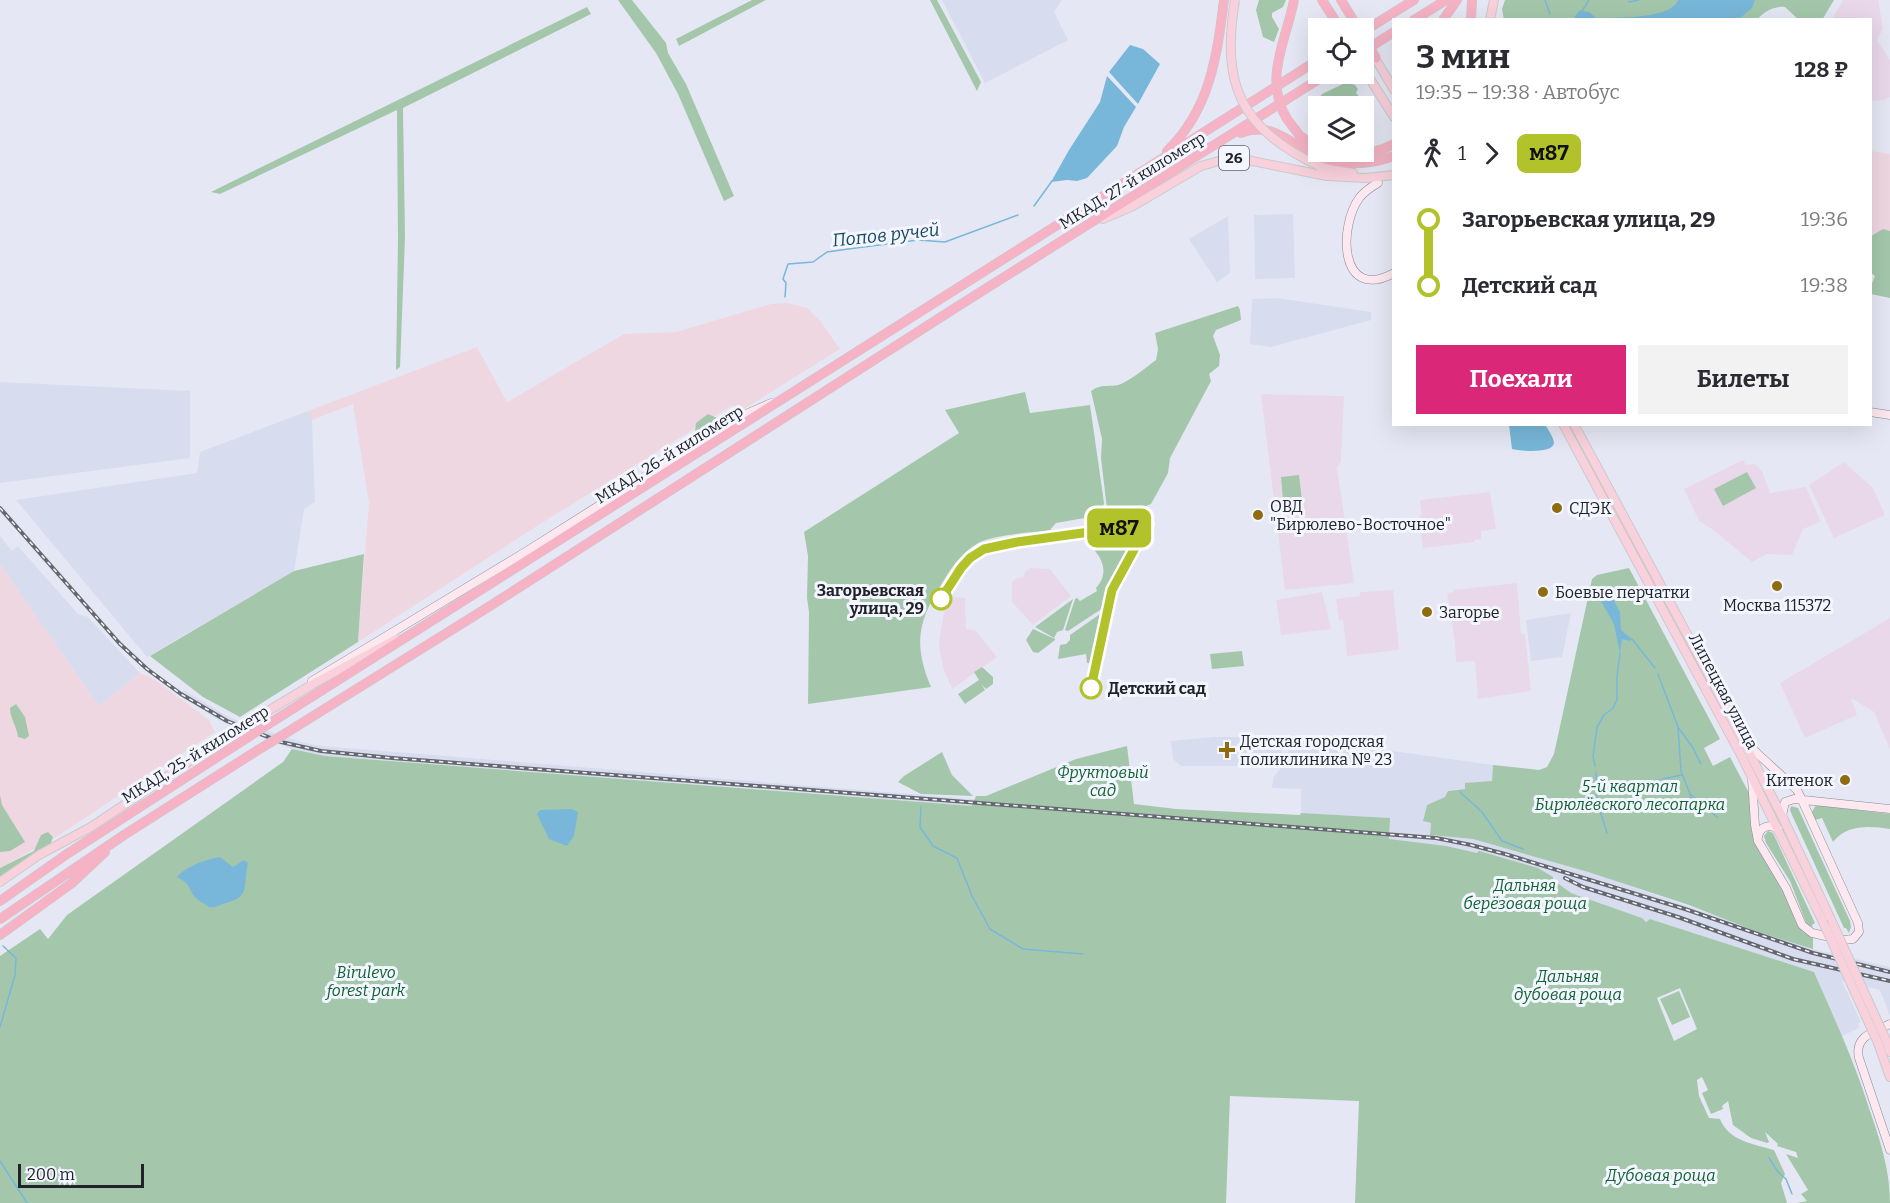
<!DOCTYPE html>
<html lang="ru">
<meta charset="utf-8">
<style>
:root{--surface:#fff;--page:#f2f2f3;--text:#2b2b33;--muted:#7c7c81;--accent:#db2777}
body{margin:0;font-family:Bitter,serif;background:var(--page);color:var(--text);height:100vh;display:flex;flex-direction:column;font-size:22px;white-space:nowrap}
*{box-sizing:border-box;margin:0}
p{font-size:20px;color:var(--muted)}
.icon{flex:none;width:33px;height:33px;fill:none;stroke:currentColor;stroke-width:2;stroke-linecap:round;stroke-linejoin:round}
.map{position:relative;flex:1;overflow:hidden}
.panel{position:absolute;left:1392px;top:18px;width:480px;height:408px;display:flex;flex-direction:column;background:var(--surface);border-radius:0px;box-shadow:0 6px 24px #0002}
.panel>*{flex:none}
.badge{padding:0 12px;border-radius:9px;font-size:21px;line-height:39px}
.tools{position:absolute;left:1308px;top:18px;display:grid;gap:12px}
.tools a{display:grid;place-items:center;width:66px;height:66px;border-radius:0px;background:var(--surface);box-shadow:0 6px 24px #0002;font-size:30px}
.scale{position:absolute;left:18px;bottom:15px;width:126px;box-sizing:border-box;padding-left:6px;border:3px solid #222328;border-top:0;font-size:16px;line-height:21px;white-space:nowrap;color:#222328;-webkit-text-stroke:4px #f3f5ff;paint-order:stroke}
.map>.badge{position:absolute;translate:-50% -50%;box-shadow:0 0 0 3px #fff}
.legs{display:flex;align-items:center;gap:9px;height:66px;padding:0 24px;font-size:20px}
.legs p{margin-inline-start:auto}
.head{display:flex;align-items:center;justify-content:space-between;height:102px;padding:0 24px}
h1{font-size:33px;font-weight:700;line-height:45px}
.button{display:flex;gap:12px;margin-top:auto;padding:12px 24px}
.button a{flex:1;height:69px;border-radius:0px;background:var(--accent);color:#fff;font-size:24px;font-weight:700;line-height:69px;text-align:center}
.button a+a{background:var(--page);color:var(--text)}
ul{padding:0 24px;list-style:none}
li{display:flex;align-items:center;gap:21px;height:66px;font-size:22px}
li i{display:grid;place-items:center;width:9px;height:100%;margin:0 8px;background:currentColor}
li i::after{content:'';width:15px;height:15px;margin:-8px;border:4px solid;border-radius:50%;background:var(--surface)}
li p{margin-inline-start:auto}
li:first-child i{background:linear-gradient(#0000 50%,currentColor 0)}
li:last-child i{background:linear-gradient(currentColor 50%,#0000 0)}
.map>svg:first-child{display:block}
</style>
<div class="map">
<svg width="1890" height="1203" viewBox="0 0 1890 1203">
<rect width="100%" height="100%" fill="#e5e8f4"/>
<path fill="#efd7e1" d="M1871,151L1890,154V231L1883,229L1871,236Z
M787,303L807,308L821,322L840,349L739,412L733,405L540,524L358,642L369,503L353,404L312,420L308,411L477,347L507,402L624,334L676,332L771,304Z
M0,564L99,706L140,673L154,679L209,720L215,732L56,837L0,868Z"/>
<path fill="#d8dcef" d="M942,0H1062L1054,12L1068,40L985,83Z
M1293,214L1295,278L1255,279L1254,215Z
M1228,216L1230,273L1217,282L1189,239Z
M1277,298L1371,312V320L1271,347L1250,344L1252,299Z
M0,382L190,391V458L0,483Z
M308,411L312,420L315,502L304,509L294,571L147,657L16,500L197,473L200,452Z
M0,536L12,551L18,546L78,614L88,617L140,673L99,706L0,564Z
M1571,613L1562,657L1531,661L1526,620Z
M184,690L229,717L246,724L301,742L322,746L1389,833V818L1301,813V789L1272,788L1274,776L1283,766L1292,740L1307,739L1493,765L1492,782L1465,789L1450,790L1445,797L1427,805L1431,823L1430,835L1473,839L1588,872L1813,949L1890,967V1016L1880,990L1842,981L1861,1022L1858,1023L1859,1028L1842,1036L1814,972L1650,919L1646,922L1642,918L1571,893L1540,872L1446,846L798,792L325,756L292,749L222,722L180,695Z
M1214,737H1273L1277,739L1282,745L1281,755L1274,766H1181L1173,759L1171,741Z"/>
<path fill="#e9d8ea" d="M1843,0H1878L1883,29L1877,40L1890,60V97L1884,100L1871,101L1870,20L1832,19Z
M1261,394L1344,396L1341,461L1337,468L1354,583L1285,590Z
M1743,460L1746,465L1755,464L1762,471L1770,493L1806,487L1821,522L1803,529L1792,555L1767,554L1752,562L1712,529L1699,521L1684,489Z
M1844,462L1873,488L1885,515L1834,538L1809,485Z
M1490,492L1496,529L1481,531V539L1474,540V542L1423,548L1419,516L1422,515L1420,500Z
M1030,568L1050,569L1071,596L1033,625L1012,602V582L1017,578L1024,577L1025,572Z
M1517,583L1521,633L1525,634L1531,691L1478,699L1475,661L1456,662L1455,642L1447,593L1454,592V590Z
M1393,590L1399,650L1347,656L1343,620H1339L1336,599L1360,596V592Z
M1322,592L1331,629L1281,635L1276,600Z
M954,597L965,598L966,629L975,630L997,657L952,689L944,670L940,653L939,641L944,612Z
M1890,618V749L1874,712L1851,698L1857,715L1805,738L1780,683Z"/>
<path fill="#a4c7ab" fill-rule="evenodd" d="M618,0H632L666,43L668,53L686,84L734,196L724,201L678,94L656,53Z
M752,0H766L679,46L676,39Z
M930,0H937L981,82L977,91Z
M1259,0H1286L1283,7L1272,13V17L1279,29L1274,42L1263,37L1256,10Z
M1505,0H1834L1822,20L1798,19L1785,7C1774,6 1764,11 1757,20H1504L1502,9Z
M587,7L591,14L403,108L405,237L400,367L396,370L398,240L397,110L220,194L211,192Z
M1347,82L1355,85L1358,89L1356,93C1363,100 1364,104 1364,114V106H1318V133L1316,127V101L1322,94Z
M1883,229L1890,231V298L1871,294V286L1875,276L1871,273V236Z
M1238,306L1240,310L1241,320L1216,330L1213,336L1220,355L1219,366L1209,374L1211,381L1178,443L1170,458L1168,473L1151,504L1133,511L1119,512L1107,509L1101,458L1102,439L1091,391C1104,382 1111,389 1123,383C1135,377 1145,368 1156,360L1158,349L1155,333Z
M1025,392L1030,413L1090,405L1104,503L1102,515L1056,523L1050,530C1030,533 996,534 978,543C963,552 953,565 944,580C919,619 912,642 931,687L808,704L809,612L807,598L808,556L804,532L959,433L945,410Z
M708,414L724,421L694,441L696,423Z
M1747,472L1756,488L1723,506L1714,489Z
M1299,475L1303,509L1284,511L1281,477Z
M1131,538L1132,543L1109,588L1103,608L1068,631L1065,630L1075,599L1077,598L1080,601L1097,591L1096,588C1107,576 1105,563 1095,551L1101,543Z
M364,554L358,642L240,717L203,697L150,656L294,571Z
M1629,568L1720,739L1704,748L1713,766L1730,757L1750,795L1752,825L1780,879L1803,932L1813,937V949L1755,931L1689,905L1588,872L1473,839L1430,835L1431,823L1423,821L1427,805L1445,797L1448,791L1465,789V783L1492,781L1493,765L1539,770L1547,767L1554,754L1592,579L1597,575Z
M1073,599L1063,630L1057,632L1054,638L1035,627Z
M1100,614L1090,663H1087L1086,654L1058,659L1060,645L1066,644L1070,640V635Z
M1033,629L1055,639V640L1038,653L1033,652L1026,640Z
M1242,651L1244,666L1212,669L1210,654Z
M982,667L993,677V684L986,689L981,684L985,690L965,704L958,694L979,680L974,672Z
M16,704L25,717L29,736L25,739L18,737C17,727 10,718 10,708Z
M1127,746L1134,804L1176,809L1300,815L1301,813L1390,818L1389,839L1446,846L1477,853L1479,851L1538,868L1553,877V880L1571,893L1642,918L1646,922L1650,919L1814,972C1832,1013 1851,1054 1865,1096C1877,1132 1890,1165 1890,1203H1797L1807,1201L1801,1194L1808,1190L1786,1154L1798,1158L1796,1152L1777,1146L1778,1144L1765,1132L1769,1142L1767,1143L1751,1138L1733,1125L1728,1101L1722,1106L1723,1109L1711,1114L1702,1093L1708,1090L1702,1077L1697,1080L1699,1096L1709,1118L1720,1119C1729,1141 1753,1144 1774,1150L1785,1174L1781,1183L1787,1203H1355L1359,1101L1230,1096L1226,1203H0V956L40,929L48,939L67,915L283,762L292,749L325,756L972,806L976,796H986L1076,759ZM1680,988L1697,1029L1674,1041L1657,998Z
M942,752L952,775L973,796L921,794L898,782L904,776Z
M0,795L2,805L25,842L10,851L0,852Z
M1816,805L1890,814V829C1870,826 1847,824 1833,842L1822,818L1815,820L1812,812Z
M1791,806L1798,808L1850,921L1851,927L1849,933L1846,928H1844L1792,815L1790,810Z
M1768,831L1773,833L1815,923L1812,925L1813,927L1807,925L1790,881L1766,843L1764,836Z
M48,832L53,837L51,843L0,877V868L34,851L41,835Z
M1679,991L1690,1017L1672,1025L1660,999Z"/>
<path fill="#78b7d9" d="M1678,0H1755L1752,8L1739,19H1573L1579,11L1589,12L1596,18C1614,17 1671,20 1678,0Z
M1130,45L1143,49L1160,64L1138,104L1109,72Z
M1107,76L1136,107L1124,127L1117,146L1087,178L1077,181L1067,180L1051,182L1069,150L1100,102Z
M1509,425H1545C1548,429 1554,438 1554,443C1553,454 1520,451 1512,449Z
M1604,591L1609,592L1620,612L1621,630L1632,639L1630,641L1622,639L1620,653L1614,624L1601,601V593Z
M572,809L578,812L574,836L567,846L549,839L537,814L540,810Z
M220,857L233,867L244,860L248,863C242,889 252,896 223,904C217,906 216,908 209,907C205,903 201,903 197,899C187,890 193,885 177,877C186,866 205,860 220,857Z"/>
<g fill="none" stroke-linecap="round" stroke-linejoin="round">
<path stroke="#78b7d9" stroke-width="1.5" d="M1545,0L1550,14
M1629,2L1639,0
M1582,11L1589,0
M1034,206L1052,181
M785,297L786,283L783,279L788,264L813,262L827,252L848,249L918,240L945,242L1018,215
M1632,639L1655,668
M1658,674L1678,727L1693,748L1701,764
M1678,727L1681,771L1690,794L1717,817
M1595,766L1593,757L1597,727L1604,715L1613,708L1617,700V676L1620,653
M1596,772L1597,801L1607,833
M1662,779L1682,775
M1650,781L1660,780
M1460,792L1482,812L1502,841L1523,849
M1690,796L1694,809
M921,807L920,827L933,846L957,858L972,896L990,929L1023,949L1083,954
M0,1027L15,975L16,958L3,946
M1769,1158L1778,1172L1786,1179L1792,1194
M0,1161L27,1203"/>
<g stroke="#878994" stroke-width="9">
<path id="secondary" d="M1378,183C1371,187 1365,191 1360,197C1338,226 1339,303 1394,273
M1870,412L1890,415
M312,681L527,551L739,417L771,403
M1746,743L1797,790L1801,798L1858,923L1859,932L1853,939L1843,940L1812,933L1802,925L1786,888L1758,841L1755,825L1752,779
M1782,816L1785,802L1794,799L1890,809
M1758,837C1760,826 1769,824 1778,829
M1890,1024C1874,1032 1854,1036 1859,1058L1890,1150"/>
</g>
<g stroke="#cacacb" stroke-width="10">
<path id="primary" d="M1490,20L1494,0
M1378,63L1394,90
M1365,71L1394,117
M1319,166L1353,173
M1103,219L1133,206L1201,166L1226,159H1242L1327,176L1366,178L1394,175
M1563,424L1742,757L1823,922
M1574,424L1709,675L1782,816L1833,924
M253,720L313,684L396,639
M0,882L39,855L91,827L226,737
M1886,1040L1890,1052
M1878,1043L1890,1077"/>
</g>
<g stroke="#cacacb" stroke-width="10">
<path id="highway" d="M1322,0L1340,28
M1341,0L1358,28
M1414,20L1446,0
M1443,20L1457,0
M1471,20L1472,0
M1364,31L1414,0
M1364,51L1394,32
M1364,69L1365,71
M1287,119L1300,136L1318,148
M1241,133C1272,120 1292,146 1319,157C1344,166 1369,165 1394,156
M1167,151C1210,110 1217,56 1224,0
M1327,152C1350,158 1373,155 1394,144
M267,725L1318,60
M286,733L490,606L952,310L1327,74
M0,901L67,854L239,743
M0,919L124,835L258,750
M0,935L72,883L105,852"/>
</g>
<use href="#secondary" stroke="#fce8ee" stroke-width="8"/>
<use href="#primary" stroke="#f9d1dc" stroke-width="8"/>
<use href="#highway" stroke="#f5b3c5" stroke-width="9"/>
<g stroke="#65676e" stroke-width="4">
<path id="rail" d="M0,508L120,644L147,669L181,694L227,721L281,742L321,751L392,758L1436,838L1471,845L1505,854L1685,909L1813,953L1890,972
M1565,878L1583,887L1678,917L1793,959L1890,981"/>
</g>
<use href="#rail" stroke="#f3f5ff" stroke-width="1.5" stroke-dasharray="4.5" stroke-linecap="butt"/>
<g stroke="#cacacb" stroke-width="10" stroke-linecap="butt">
<path id="primary-bridge" d="M1235,0C1221,85 1240,128 1319,166
M226,737L253,720
M1823,922L1878,1043
M1833,924L1886,1040"/>
</g>
<g stroke="#cacacb" stroke-width="10" stroke-linecap="butt">
<path id="highway-bridge" d="M1364,38L1376,58
M1287,119C1263,79 1286,41 1294,0
M239,743L267,725
M258,750L286,733"/>
</g>
<use href="#primary-bridge" stroke="#f9d1dc" stroke-width="8"/>
<use href="#highway-bridge" stroke="#f5b3c5" stroke-width="9"/>
</g>
<g fill="none" stroke-linecap="round" stroke-linejoin="round">
<g stroke="#fff" stroke-width="14">
<path id="line-1" d="M941,599L961,568L970,558L984,549L1017,542L1148,524L1112,590L1091,688"/>
</g>
<use href="#line-1" stroke="#b2c22b" stroke-width="9"/>
</g>
<g fill="#8f6c10" stroke="#f3f5ff" stroke-width="2">
<circle cx="1557" cy="508" r="6"/>
<circle cx="1258" cy="515" r="6"/>
<circle cx="1777" cy="586" r="6"/>
<circle cx="1543" cy="592" r="6"/>
<circle cx="1427" cy="612" r="6"/>
<path d="M1224 741h6v6h6v6h-6v6h-6v-6h-6v-6h6z"/>
<circle cx="1845" cy="780" r="6"/>
</g>
<g fill="#fff" stroke="#b2c22b" stroke-width="3">
<circle cx="941" cy="599" r="10"/>
<circle cx="1091" cy="688" r="10"/>
</g>
<g text-anchor="middle" stroke-width="6" stroke-linejoin="round" paint-order="stroke">
<rect fill="#f3f5ff" stroke="#616268" stroke-width="1.5" x="1219" y="146" width="30" height="24" rx="4.5"/>
<g font-size="15" font-weight="bold" fill="#222328">
<text x="1234" y="163">26</text>
</g>
<g font-size="16" fill="#222328" stroke="#f3f5ff">
<text transform="translate(1132 180) rotate(-32)" y="6">МКАД, 27-й километр</text>
<text transform="translate(669 454) rotate(-32)" y="6">МКАД, 26-й километр</text>
<text transform="translate(1724 691) rotate(62)" y="6">Липецкая улица</text>
<text transform="translate(195 754) rotate(-32)" y="6">МКАД, 25-й километр</text>
</g>
<g font-size="16" fill="#222328" stroke="#f3f5ff" text-anchor="start">
<text x="1270" y="512">ОВД<tspan x="1270" dy="18">"Бирюлево-Восточное"</tspan></text>
<text x="1569" y="514">СДЭК</text>
<text x="1555" y="598">Боевые перчатки</text>
<text x="1777" y="611" text-anchor="middle">Москва 115372</text>
<text x="1439" y="618">Загорье</text>
<text x="1240" y="747">Детская городская<tspan x="1240" dy="18">поликлиника № 23</tspan></text>
<text x="1833" y="786" text-anchor="end">Китенок</text>
</g>
<g font-size="16" font-weight="bold" fill="#222328" stroke="#f3f5ff" text-anchor="end">
<text x="924" y="596">Загорьевская<tspan x="924" dy="18">улица, 29</tspan></text>
<text x="1108" y="694" text-anchor="start">Детский сад</text>
</g>
<g font-size="16" font-style="italic" fill="#116331" stroke="#f3f5ff">
<text x="1103" y="778">Фруктовый<tspan x="1103" dy="18">сад</tspan></text>
<text x="1630" y="792">5-й квартал<tspan x="1630" dy="18">Бирюлёвского лесопарка</tspan></text>
<text x="1525" y="891">Дальняя<tspan x="1525" dy="18">берёзовая роща</tspan></text>
<text x="366" y="978">Birulevo<tspan x="366" dy="18">forest park</tspan></text>
<text x="1568" y="982">Дальняя<tspan x="1568" dy="18">дубовая роща</tspan></text>
<text x="1661" y="1181">Дубовая роща</text>
</g>
<g font-size="18" font-style="italic" fill="#164961" stroke="#f3f5ff">
<text transform="translate(886 235) rotate(-6)" y="6">Попов ручей</text>
</g>
</g>
</svg>
<div class="tools">
<a><svg class="icon" aria-label="locate" viewBox="0 0 24 24"><circle cx="12" cy="12" r="6"/><path d="M12 2v4M12 18v4M2 12h4M18 12h4"/></svg></a>
<a><svg class="icon" aria-label="layers" viewBox="0 0 24 24"><path d="M12 4l9 5-9 5-9-5zM3 14l9 5 9-5"/></svg></a>
</div>
<div class="scale">200 m</div>
<b class="badge" style="left:1119px;top:528px;background:#b2c22b;color:#111">м87</b>
<section class="panel">
<div class="head"><div><h1>3 мин</h1><p>19:35 – 19:38 · Автобус</p></div><b>128 ₽</b></div>
<div class="legs"><svg class="icon" aria-label="walk" viewBox="0 0 24 24"><circle cx="13" cy="4" r="2"/><path d="M13 8l-2 6 4 7M11 14l-3 7M7 12l3-4h3l4 4"/></svg>1<svg class="icon" aria-label="forward" viewBox="0 0 24 24"><path d="M9 5l7 7-7 7"/></svg><b class="badge" style="background:#b2c22b;color:#111">м87</b></div>
<ul>
<li><i style="color:#b2c22b"></i><b>Загорьевская улица, 29</b><p>19:36</p></li>
<li><i style="color:#b2c22b"></i><b>Детский сад</b><p>19:38</p></li>
</ul>
<div class="button"><a>Поехали</a><a>Билеты</a></div>
</section>
</div>
